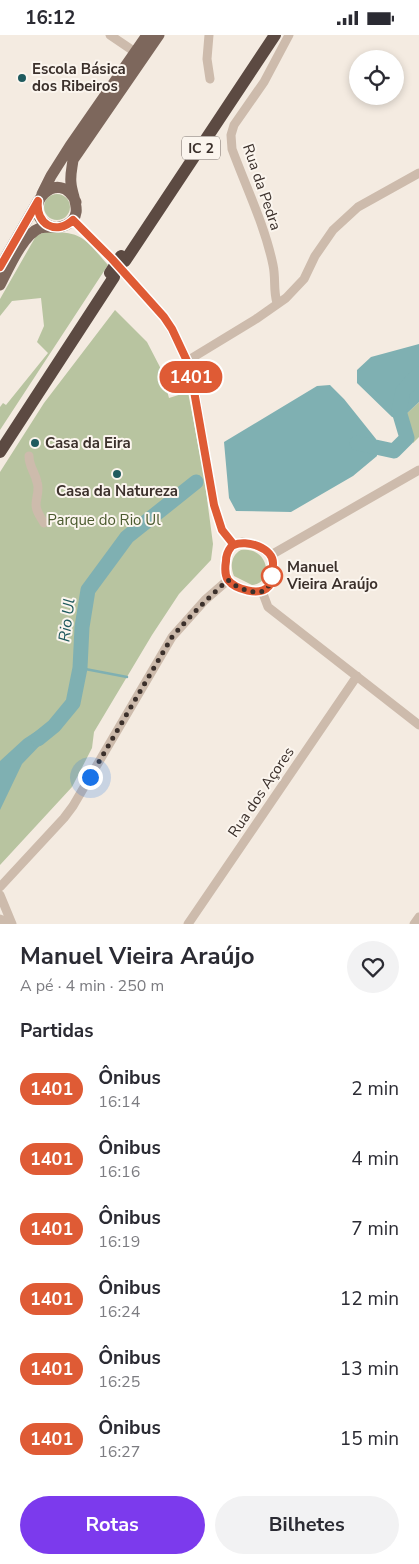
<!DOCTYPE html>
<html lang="pt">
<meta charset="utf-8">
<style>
:root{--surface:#fff;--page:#f2f2f3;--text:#2b2b33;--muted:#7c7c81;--accent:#7c3aed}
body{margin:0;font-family:"Nunito Sans",sans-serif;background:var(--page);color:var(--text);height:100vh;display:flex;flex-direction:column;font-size:19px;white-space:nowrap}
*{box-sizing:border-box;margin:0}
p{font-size:16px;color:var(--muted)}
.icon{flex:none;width:28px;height:28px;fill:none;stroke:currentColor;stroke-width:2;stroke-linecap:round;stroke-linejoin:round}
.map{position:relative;height:889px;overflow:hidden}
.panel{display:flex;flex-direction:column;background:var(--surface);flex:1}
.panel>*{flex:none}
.badge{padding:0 10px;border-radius:16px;font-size:18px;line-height:32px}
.fabs{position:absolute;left:349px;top:15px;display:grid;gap:10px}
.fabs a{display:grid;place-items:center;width:55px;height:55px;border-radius:50%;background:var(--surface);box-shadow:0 2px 8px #0003;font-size:25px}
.you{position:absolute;width:25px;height:25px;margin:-12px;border:4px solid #fff;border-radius:50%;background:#1a73e8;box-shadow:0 0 0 8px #1a73e833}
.map>.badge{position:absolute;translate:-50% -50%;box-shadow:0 0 0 2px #fff}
h2{padding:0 20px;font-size:19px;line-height:45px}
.round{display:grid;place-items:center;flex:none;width:52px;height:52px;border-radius:26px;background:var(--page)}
.overview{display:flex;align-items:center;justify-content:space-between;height:85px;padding:0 20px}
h1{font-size:24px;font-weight:700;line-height:38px}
.action{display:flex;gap:10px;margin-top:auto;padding:10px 20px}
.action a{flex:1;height:58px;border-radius:30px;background:var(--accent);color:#fff;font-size:20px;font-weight:700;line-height:58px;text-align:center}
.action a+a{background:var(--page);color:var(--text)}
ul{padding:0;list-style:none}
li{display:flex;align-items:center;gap:15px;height:70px;padding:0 20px}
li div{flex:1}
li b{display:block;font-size:19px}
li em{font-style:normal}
li .badge{min-width:55px;font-weight:700;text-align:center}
.status{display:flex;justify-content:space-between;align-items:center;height:35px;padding:0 25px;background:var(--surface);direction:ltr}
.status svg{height:14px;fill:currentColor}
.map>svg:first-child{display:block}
</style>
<div class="status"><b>16:12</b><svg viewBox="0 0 49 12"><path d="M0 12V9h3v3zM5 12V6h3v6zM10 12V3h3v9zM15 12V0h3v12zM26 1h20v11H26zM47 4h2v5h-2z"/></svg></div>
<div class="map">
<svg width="419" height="889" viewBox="0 0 419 889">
<rect width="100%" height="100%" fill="#f4ebe1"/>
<path fill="#b8c4a0" d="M44 172a13 13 0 1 1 26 0a13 13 0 1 1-26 0Z
M45,197C83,196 84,203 108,230L0,395V372L3,368L6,370L48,318L37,307L44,291L41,263L12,266L0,281V264L36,201Z
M115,275L147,307L161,334L169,363L188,357L204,441L213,509L211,525L179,559L152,600L94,697L92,713L72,752L0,830V437L44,368Z
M419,367V402L413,408L402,383Z
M241,515C269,511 275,548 252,550L234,541C230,532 231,520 241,515Z"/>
<path fill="#7fb0b2" d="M419,309V367L401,384L392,382L357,348V335L371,322Z
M330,350L344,364L376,404L377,421L353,441L291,477L236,476L229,463L224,407L317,351Z
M47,689L54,691L47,703L22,729L0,775V726L24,704Z"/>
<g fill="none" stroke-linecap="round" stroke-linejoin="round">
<path stroke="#7fb0b2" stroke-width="2.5" d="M80,633L127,642"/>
<path stroke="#7fb0b2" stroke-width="15" d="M357,408L394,416L407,403L399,376L403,356L419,339
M38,704L54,691L73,668L80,633L82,592L88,555L127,502L196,447"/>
<path stroke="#cdbbac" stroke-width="9" d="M110,0L135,17
M209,0L207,24L210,44
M73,185L89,200L140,255L164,282L171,294L187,326L195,356L214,470L222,495L234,510
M277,268C273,254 276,244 273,230C265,191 246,152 232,114L231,100L234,90L264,47L289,0
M187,326L256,284L286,263L304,244L315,221L333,195L358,172L419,138
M29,421C29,432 35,437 37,447C40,455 36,462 36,470C36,477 41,482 44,488
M242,507C253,508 267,514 273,524C274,529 272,534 272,539C269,560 257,559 241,553C235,550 229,548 226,541C224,536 225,528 226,522C227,513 234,509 242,507Z
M271,520L419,435
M262,556L268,572L419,690
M0,852L64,783L73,771L172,602L205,565L228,545
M0,860L12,889
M0,884L10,889
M188,889L357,641
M414,889L419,882"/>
<path stroke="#7d675c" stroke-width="11" d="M42,159L51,141L70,111L147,0
M76,167C59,130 18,173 48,190C53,193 60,193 66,190C85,180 72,163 71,148C70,140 72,133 73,125L159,0
M0,232L38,166
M0,250C8,235 23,199 40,193C43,192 48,192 52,192"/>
<path stroke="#5c4a42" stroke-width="12" d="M125,226L275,0
M0,417L114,242"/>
<path stroke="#5c4a42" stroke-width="12" d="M110,238L121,221"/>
</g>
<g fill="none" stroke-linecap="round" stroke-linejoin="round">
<g stroke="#fff" stroke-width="11">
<path id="line" d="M0,232L38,166C35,189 56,201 73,185L112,224L164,282L172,294L187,326L194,356L214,470L222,495L234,510C246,504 274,513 273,529C273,535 273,546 269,551C260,562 235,554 228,545C224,539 225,532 226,526C226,520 227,517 231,512"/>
</g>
<use href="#line" stroke="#df5b35" stroke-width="8"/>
<path stroke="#3b302b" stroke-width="5" stroke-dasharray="0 9" d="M90,742L172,602C190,581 208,563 228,545C233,550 237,551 243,554C261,561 270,557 272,538V541"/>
</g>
<g fill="#1f5a5e" stroke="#fbf5ee" stroke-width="2">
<circle cx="22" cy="43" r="5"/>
<circle cx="35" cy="408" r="5"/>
<circle cx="117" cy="439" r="5"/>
</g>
<circle fill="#fff" stroke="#df5b35" stroke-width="2.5" cx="272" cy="541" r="10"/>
<g text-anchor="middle" stroke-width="4" stroke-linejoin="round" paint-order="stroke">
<rect fill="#fbf5ee" stroke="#756b66" stroke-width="1" x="182" y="101.5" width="38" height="23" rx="4"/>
<g font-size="14" font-weight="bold" fill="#3b302b">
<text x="201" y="118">IC 2</text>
</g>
<g font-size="15" font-weight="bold" fill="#3b302b" stroke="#fbf5ee" text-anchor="start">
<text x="32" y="39">Escola Básica<tspan x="32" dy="17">dos Ribeiros</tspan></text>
<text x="45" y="413">Casa da Eira</text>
<text x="117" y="461" text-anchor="middle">Casa da Natureza</text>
</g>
<g font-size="15" fill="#3b302b" stroke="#fbf5ee">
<text transform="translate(262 152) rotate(71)" y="5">Rua da Pedra</text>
<text transform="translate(261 757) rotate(-56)" y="5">Rua dos Açores</text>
</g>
<g font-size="15" fill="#4a5a2e" stroke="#fbf5ee">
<text x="104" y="490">Parque do Rio Ul</text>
</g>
<g font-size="15" font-weight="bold" fill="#3b302b" stroke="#fbf5ee" text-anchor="start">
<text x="287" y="537">Manuel<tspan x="287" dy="17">Vieira Araújo</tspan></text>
</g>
<g font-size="16" font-style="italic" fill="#1f5a5e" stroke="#fbf5ee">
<text transform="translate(66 585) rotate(-83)" y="6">Rio Ul</text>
</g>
</g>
</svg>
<div class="fabs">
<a><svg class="icon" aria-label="locate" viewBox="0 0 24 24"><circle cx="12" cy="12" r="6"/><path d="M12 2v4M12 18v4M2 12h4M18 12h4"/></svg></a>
</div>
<div class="you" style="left:90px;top:742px"></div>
<b class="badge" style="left:191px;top:342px;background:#df5b35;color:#fff">1401</b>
</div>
<section class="panel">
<div class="overview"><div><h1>Manuel Vieira Araújo</h1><p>A pé · 4 min · 250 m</p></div><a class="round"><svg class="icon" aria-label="heart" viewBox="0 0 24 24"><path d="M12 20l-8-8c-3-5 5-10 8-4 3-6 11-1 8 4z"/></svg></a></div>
<h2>Partidas</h2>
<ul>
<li><span class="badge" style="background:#df5b35;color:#fff">1401</span><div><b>Ônibus</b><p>16:14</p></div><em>2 min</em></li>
<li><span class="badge" style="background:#df5b35;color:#fff">1401</span><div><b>Ônibus</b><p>16:16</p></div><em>4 min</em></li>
<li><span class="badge" style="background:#df5b35;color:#fff">1401</span><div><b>Ônibus</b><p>16:19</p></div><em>7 min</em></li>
<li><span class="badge" style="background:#df5b35;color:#fff">1401</span><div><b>Ônibus</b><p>16:24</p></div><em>12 min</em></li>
<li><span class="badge" style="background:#df5b35;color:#fff">1401</span><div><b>Ônibus</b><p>16:25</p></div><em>13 min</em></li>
<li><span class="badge" style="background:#df5b35;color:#fff">1401</span><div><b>Ônibus</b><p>16:27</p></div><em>15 min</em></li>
</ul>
<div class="action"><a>Rotas</a><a>Bilhetes</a></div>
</section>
